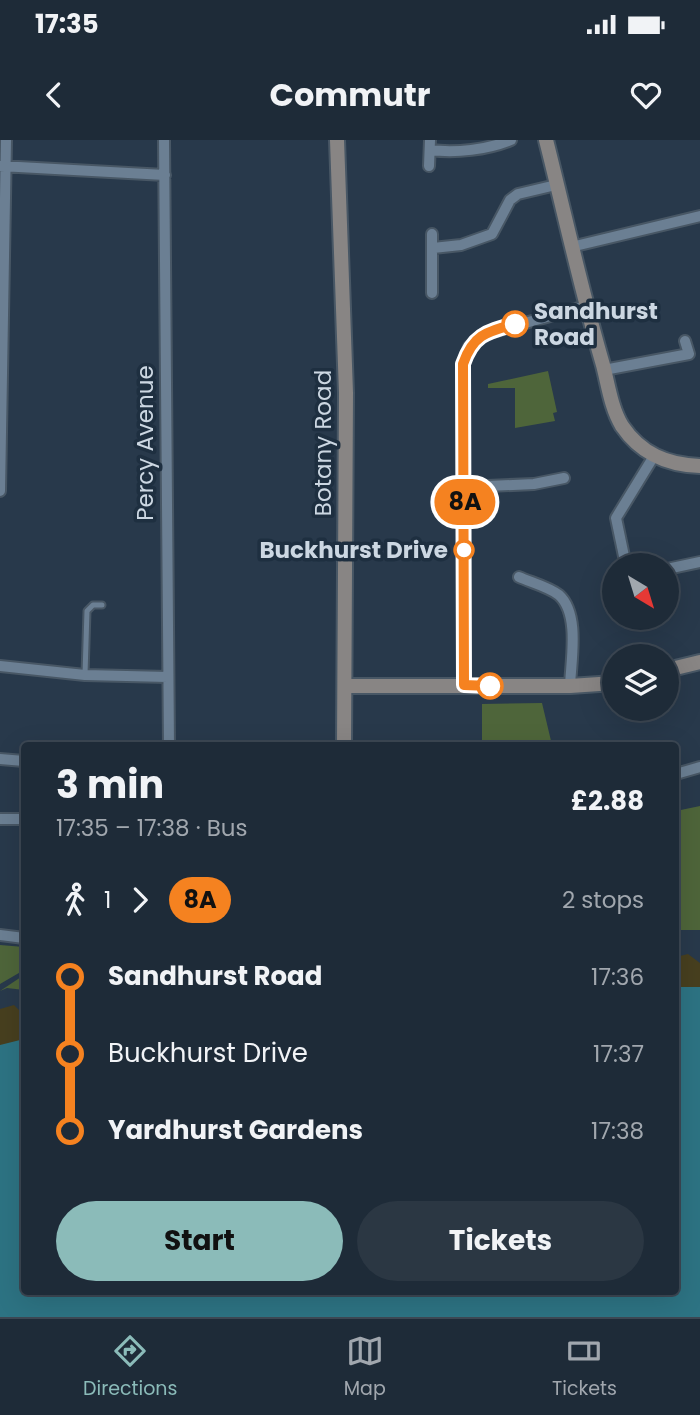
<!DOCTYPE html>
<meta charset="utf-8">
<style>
:root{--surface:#1e2b38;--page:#2b3743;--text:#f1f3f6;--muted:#a1a7ae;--line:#3c4753;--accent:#8bbbb9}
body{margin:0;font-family:Poppins,sans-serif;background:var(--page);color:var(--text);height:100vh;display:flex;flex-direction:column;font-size:26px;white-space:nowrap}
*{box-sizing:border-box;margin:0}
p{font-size:23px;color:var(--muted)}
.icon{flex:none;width:38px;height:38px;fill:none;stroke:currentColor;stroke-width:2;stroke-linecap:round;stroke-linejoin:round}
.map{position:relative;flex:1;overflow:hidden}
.details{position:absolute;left:21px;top:602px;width:658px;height:553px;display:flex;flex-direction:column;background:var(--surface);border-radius:7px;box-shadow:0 7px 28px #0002,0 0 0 2px var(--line)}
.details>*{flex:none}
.badge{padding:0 14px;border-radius:23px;font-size:24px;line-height:46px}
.needle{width:46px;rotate:142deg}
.buttons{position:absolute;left:602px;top:413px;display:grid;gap:14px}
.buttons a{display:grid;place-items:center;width:77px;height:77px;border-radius:50%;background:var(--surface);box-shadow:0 7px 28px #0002,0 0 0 2px var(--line);font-size:35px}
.map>.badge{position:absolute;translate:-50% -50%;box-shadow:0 0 0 4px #fff}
.legs{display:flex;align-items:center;gap:10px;height:77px;padding:0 35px;font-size:23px}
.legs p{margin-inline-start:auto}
.overview{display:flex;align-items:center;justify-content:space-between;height:119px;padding:0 35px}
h1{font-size:38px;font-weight:700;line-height:52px}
.primary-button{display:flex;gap:14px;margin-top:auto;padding:14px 35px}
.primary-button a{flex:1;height:80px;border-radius:42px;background:var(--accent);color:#111;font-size:28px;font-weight:700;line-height:80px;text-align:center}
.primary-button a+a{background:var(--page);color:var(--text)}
ul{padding:0 35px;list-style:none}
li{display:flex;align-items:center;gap:24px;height:77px;font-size:26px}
li i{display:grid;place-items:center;width:10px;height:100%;margin:0 9px;background:currentColor}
li i::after{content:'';width:18px;height:18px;margin:-9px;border:5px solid;border-radius:50%;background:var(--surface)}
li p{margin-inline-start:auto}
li:first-child i{background:linear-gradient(#0000 50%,currentColor 0)}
li:last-child i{background:linear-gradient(currentColor 50%,#0000 0)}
.status{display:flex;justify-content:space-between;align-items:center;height:49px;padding:0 35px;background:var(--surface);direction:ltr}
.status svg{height:19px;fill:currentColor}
header{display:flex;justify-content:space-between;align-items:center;height:91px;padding:0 35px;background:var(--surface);font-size:32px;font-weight:700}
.tab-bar{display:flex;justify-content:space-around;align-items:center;height:98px;border-top:2px solid var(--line);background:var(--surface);font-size:19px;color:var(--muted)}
.tab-bar a{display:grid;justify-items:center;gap:4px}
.tab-bar .active{color:var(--accent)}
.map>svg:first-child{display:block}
</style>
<div class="status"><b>17:35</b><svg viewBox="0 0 49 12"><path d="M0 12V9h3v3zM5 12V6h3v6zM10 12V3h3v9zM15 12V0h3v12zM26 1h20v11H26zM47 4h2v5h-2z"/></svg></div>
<header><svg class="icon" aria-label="back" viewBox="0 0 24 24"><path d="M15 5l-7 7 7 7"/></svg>Commutr<svg class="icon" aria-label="heart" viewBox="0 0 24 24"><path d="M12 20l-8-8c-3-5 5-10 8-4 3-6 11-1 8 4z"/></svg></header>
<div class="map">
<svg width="700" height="1177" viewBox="0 0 700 1177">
<rect width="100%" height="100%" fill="#28394b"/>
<path fill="#4e653a" d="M548,231L557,272L553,273L555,281L515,288V248H488V244Z
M542,563L552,605H482V564Z
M700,666V790H676V671Z
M0,805L24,807V830L0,844Z
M24,835V850L7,848L0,851Z"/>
<path fill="#473f1f" d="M688,814L700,823V902H676V817Z
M14,865L24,875V935L0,941V869Z"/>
<path fill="#2d7383" d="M676,847H700V1177H0V905L24,899V1152H676Z"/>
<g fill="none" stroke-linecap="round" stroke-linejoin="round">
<g stroke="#485765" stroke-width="9">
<path id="lane" d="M85,534L87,471L93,465H102"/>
</g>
<g stroke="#485765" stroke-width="14">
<path id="street" d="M164,0L169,606
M430,10C456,13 487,10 511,0
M0,26L165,35
M429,26L430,0
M432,94V153
M571,107L700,76
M433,108L461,105L492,94L510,60L518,54L556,45
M604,230L689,214L685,201
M465,347L534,344L564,338
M0,351L6,0
M629,425L625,421L616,378L654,316
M667,429L700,422
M519,437C530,442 549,447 559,455C580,474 571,520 570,546
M0,526L85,535L168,537
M464,545L463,224L469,207L482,195L586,166
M0,619L24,621
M676,634L700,627
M0,679H24
M0,795L24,798"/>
</g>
<g stroke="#485765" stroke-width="18">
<path id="secondary" d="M337,0L346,253L344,606
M546,0C565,75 581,150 603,225C608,244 611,268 622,286C641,314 667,325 700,326
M667,530L700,522
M345,546H570L614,543"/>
</g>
<use href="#lane" stroke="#6b7f93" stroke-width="5"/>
<use href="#street" stroke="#6b7f93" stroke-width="10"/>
<use href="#secondary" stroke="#888584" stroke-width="14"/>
</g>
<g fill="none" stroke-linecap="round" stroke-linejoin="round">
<g stroke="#fff" stroke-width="16">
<path id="line-1" d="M490,546L464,545L463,224C473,195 486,192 515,184"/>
</g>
<use href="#line-1" stroke="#f58220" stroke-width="10"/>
</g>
<g fill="#fff" stroke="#f58220" stroke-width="3.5">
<circle cx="515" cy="184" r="12"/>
<circle cx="464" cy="410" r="9"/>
<circle cx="490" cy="546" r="12"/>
</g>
<g text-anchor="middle" stroke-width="7" stroke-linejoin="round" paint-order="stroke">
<g font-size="23" font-weight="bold" fill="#ccd7e2" stroke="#1e2f40" text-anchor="start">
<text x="534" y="179">Sandhurst<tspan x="534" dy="26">Road</tspan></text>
<text x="448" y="418" text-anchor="end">Buckhurst Drive</text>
</g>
<g font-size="23" fill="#ccd7e2" stroke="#1e2f40">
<text transform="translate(145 303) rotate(-90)" y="8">Percy Avenue</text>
<text transform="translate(323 303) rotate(-90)" y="8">Botany Road</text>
</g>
</g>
</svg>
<div class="buttons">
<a><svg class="needle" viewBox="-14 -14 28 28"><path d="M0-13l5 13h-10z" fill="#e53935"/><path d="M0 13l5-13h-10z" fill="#a1a7ae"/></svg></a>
<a><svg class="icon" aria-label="layers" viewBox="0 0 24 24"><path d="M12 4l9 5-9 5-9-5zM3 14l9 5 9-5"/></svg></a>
</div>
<b class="badge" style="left:465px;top:362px;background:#f58220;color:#111">8A</b>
<section class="details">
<div class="overview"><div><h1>3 min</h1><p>17:35 – 17:38 · Bus</p></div><b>£2.88</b></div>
<div class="legs"><svg class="icon" aria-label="walk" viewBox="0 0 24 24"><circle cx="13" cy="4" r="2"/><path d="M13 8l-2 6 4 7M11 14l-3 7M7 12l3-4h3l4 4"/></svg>1<svg class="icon" aria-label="forward" viewBox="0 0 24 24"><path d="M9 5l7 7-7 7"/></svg><b class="badge" style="background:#f58220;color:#111">8A</b><p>2 stops</p></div>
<ul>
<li><i style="color:#f58220"></i><b>Sandhurst Road</b><p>17:36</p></li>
<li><i style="color:#f58220"></i><span>Buckhurst Drive</span><p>17:37</p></li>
<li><i style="color:#f58220"></i><b>Yardhurst Gardens</b><p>17:38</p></li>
</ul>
<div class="primary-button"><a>Start</a><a>Tickets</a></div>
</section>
</div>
<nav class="tab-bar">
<a class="active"><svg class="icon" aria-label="directions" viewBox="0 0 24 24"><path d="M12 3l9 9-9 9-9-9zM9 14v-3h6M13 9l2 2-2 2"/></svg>Directions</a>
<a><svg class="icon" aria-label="map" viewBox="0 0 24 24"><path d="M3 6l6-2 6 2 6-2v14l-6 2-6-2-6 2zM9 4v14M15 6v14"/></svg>Map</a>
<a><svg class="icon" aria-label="tickets" viewBox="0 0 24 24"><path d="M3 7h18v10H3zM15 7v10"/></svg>Tickets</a>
</nav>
